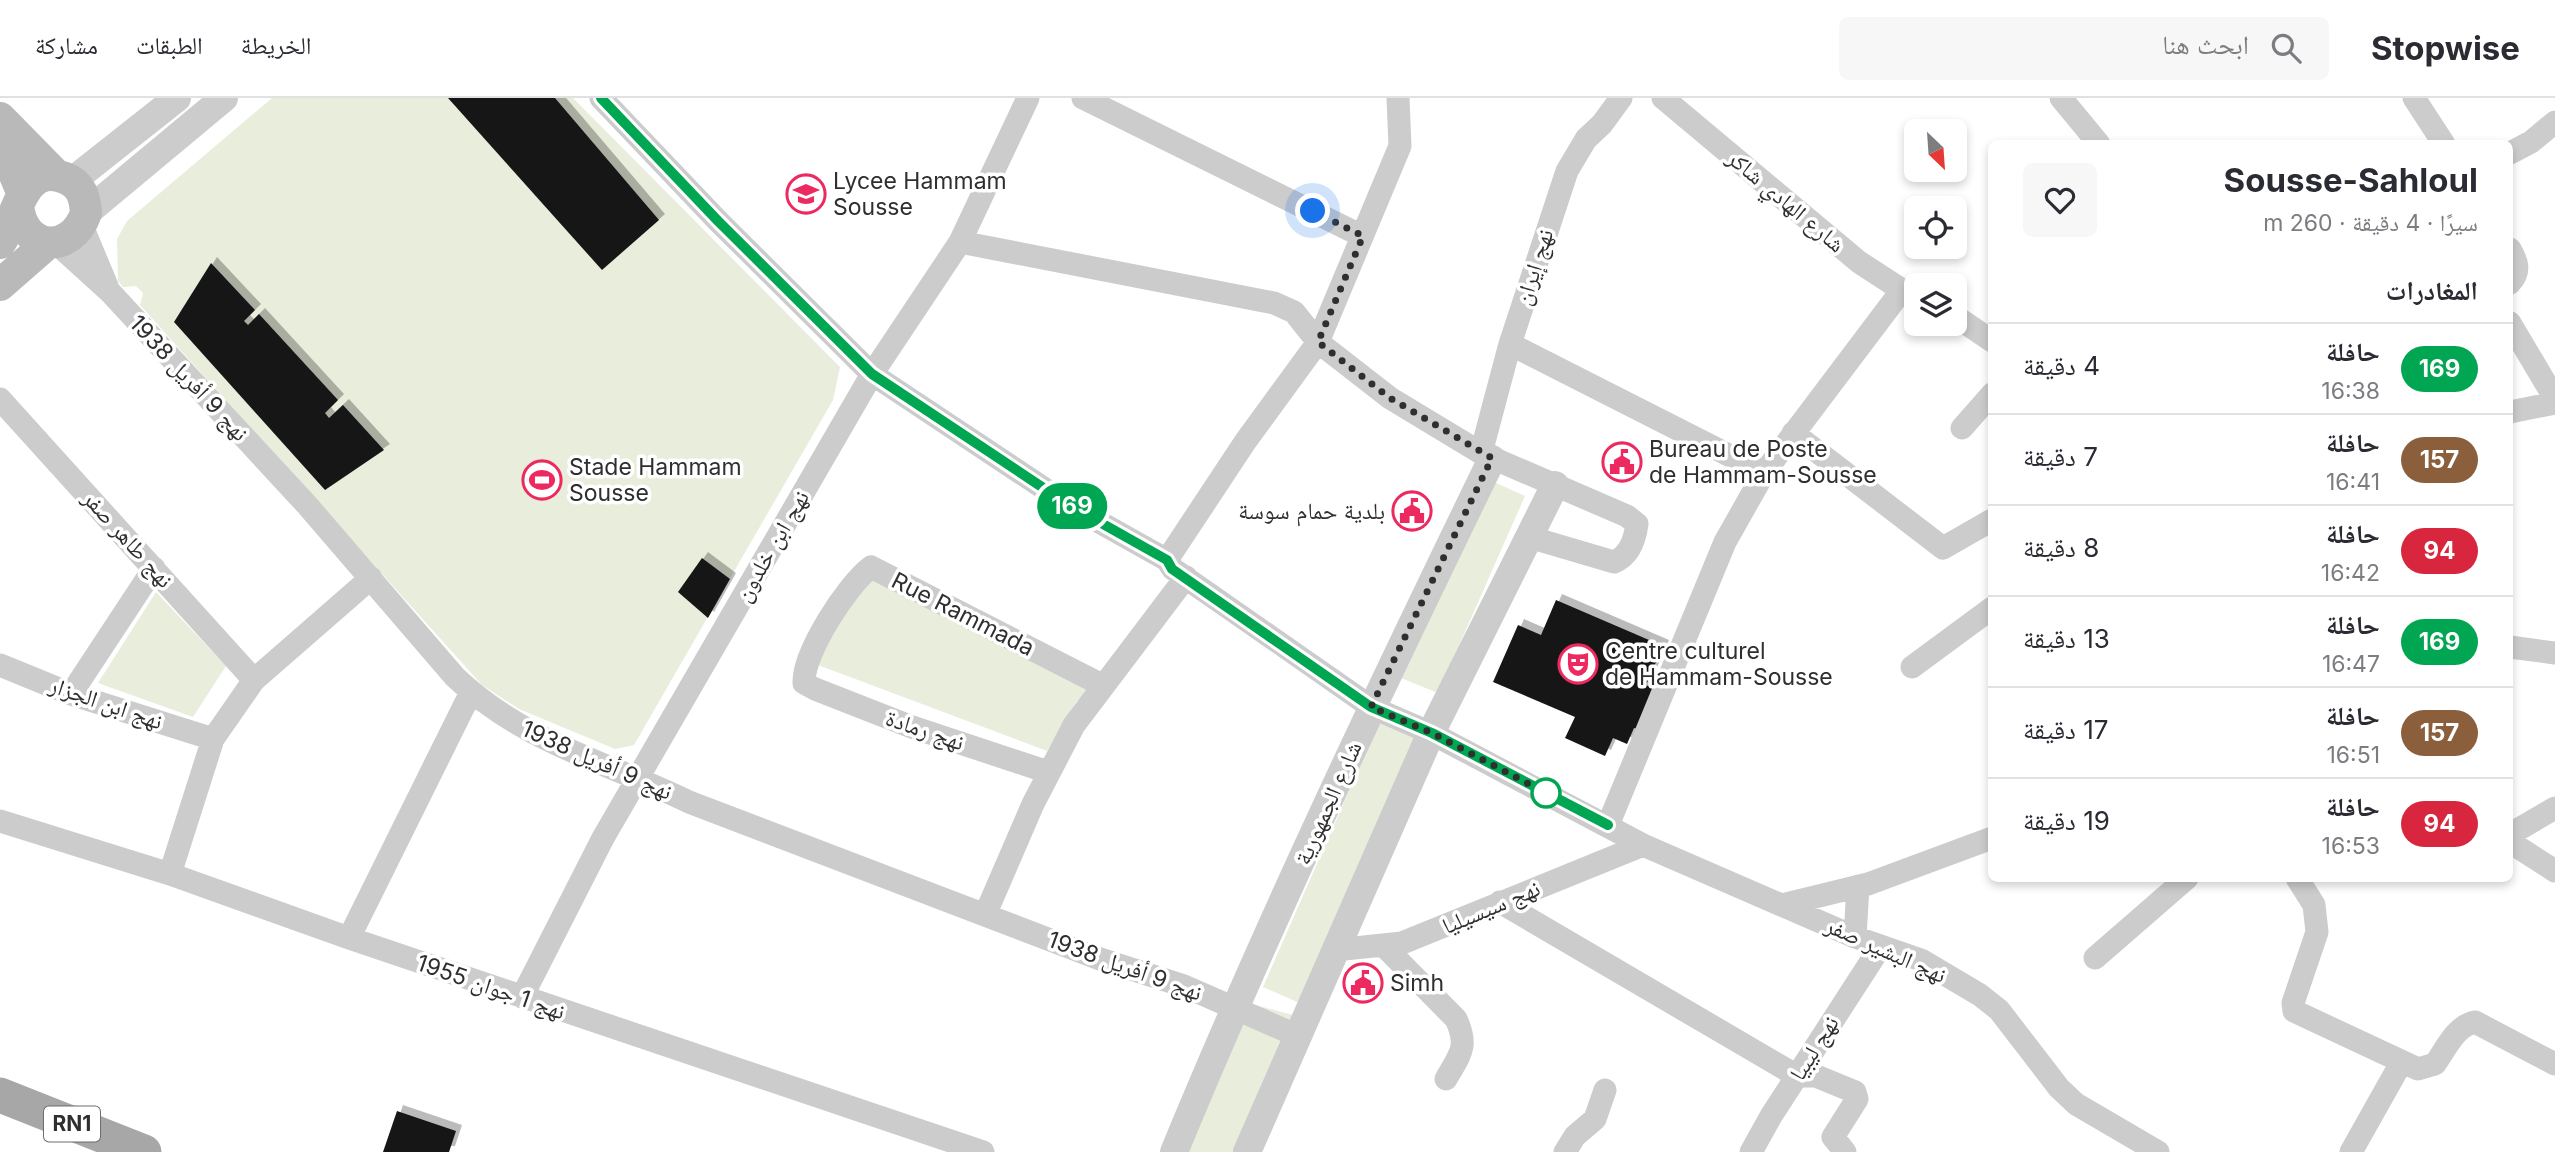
<!DOCTYPE html>
<html lang="ar">
<meta charset="utf-8">
<style>
:root{--surface:#fff;--page:#f7f7f7;--text:#2b2b33;--muted:#7c7c81;--line:#e1e1e2}
body{margin:0;font-family:Inter,"Noto Naskh Arabic",sans-serif;background:var(--page);color:var(--text);direction:rtl;height:100vh;display:flex;flex-direction:column;font-size:26px;white-space:nowrap}
*{box-sizing:border-box;margin:0}
p{font-size:23px;color:var(--muted)}
.icon{flex:none;width:38px;height:38px;fill:none;stroke:currentColor;stroke-width:2;stroke-linecap:round;stroke-linejoin:round}
.map{position:relative;flex:1;overflow:hidden;direction:ltr}
.sheet{position:absolute;left:1988px;top:42px;width:525px;height:742px;display:flex;flex-direction:column;background:var(--surface);border-radius:10px;box-shadow:0 4px 10px #0003;direction:rtl}
.sheet>*{flex:none}
.badge{padding:0 14px;border-radius:23px;font-size:24px;line-height:46px}
.needle{width:46px;rotate:155deg}
.fabs{position:absolute;left:1904px;top:21px;display:grid;gap:14px}
.fabs a{display:grid;place-items:center;width:63px;height:63px;border-radius:10px;background:var(--surface);box-shadow:0 4px 10px #0003;font-size:35px}
.you{position:absolute;width:35px;height:35px;margin:-18px;border:5px solid #fff;border-radius:50%;background:#1a73e8;box-shadow:0 0 0 10px #1a73e833}
.map>.badge{position:absolute;translate:-50% -50%;box-shadow:0 0 0 4px #fff}
h2{padding:0 35px;font-size:26px;line-height:63px}
.round{display:grid;place-items:center;flex:none;width:74px;height:74px;border-radius:10px;background:var(--page)}
.head{display:flex;align-items:center;justify-content:space-between;height:119px;padding:0 35px}
h1{font-size:33px;font-weight:700;line-height:52px}
ul{padding:0;list-style:none}
li{display:flex;align-items:center;gap:21px;height:91px;padding:0 35px;border-top:2px solid var(--line)}
li div{flex:1}
li b{display:block;font-size:26px}
li em{font-style:normal}
li .badge{min-width:77px;font-weight:700;text-align:center}
header{display:flex;align-items:center;gap:42px;box-sizing:border-box;height:98px;padding:0 35px;background:var(--surface);border-bottom:2px solid var(--line)}
header strong{font-size:33px}
nav{display:flex;gap:38px;margin-inline-start:auto;font-size:24px}
.search{width:490px;height:63px;background:var(--page);display:flex;align-items:center;gap:18px;box-sizing:border-box;padding:0 24px;border-radius:10px;color:var(--muted);font-size:26px}
.map>svg:first-child{display:block}
</style>
<header>
<strong>Stopwise</strong>
<div class="search"><svg class="icon" aria-label="search" viewBox="0 0 24 24"><circle cx="10" cy="10" r="6"/><path d="M15 15l6 6"/></svg>ابحث هنا</div>
<nav><a>الخريطة</a><a>الطبقات</a><a>مشاركة</a></nav>
</header>
<div class="map">
<svg width="2555" height="1054" viewBox="0 0 2555 1054">
<defs>
<filter id="shadow"><feDropShadow dx="6" dy="-6" stdDeviation="0" flood-color="#0004"/></filter>
</defs>
<rect width="100%" height="100%" fill="#fff"/>
<path fill="#e8eddc" d="M272,0H573L840,269L833,302L634,647L615,651L519,611L482,587L140,207L143,195L136,188L123,189L118,183L117,141L127,123Z
M1485,380L1525,398L1438,595L1396,578Z
M857,471L1093,591L1076,604L1047,653L802,561Z
M156,494L226,568L193,619L98,585Z
M1381,620L1421,640L1304,907L1263,889Z
M1241,903L1315,923L1257,1054H1184Z"/>
<path fill="#161616" filter="url(#shadow)" d="M448,0H555L659,122L602,172Z
M211,165L255,212L244,223L248,227L259,216L338,302L325,315L329,320L343,307L384,352L325,392L174,224Z
M702,460L730,481L708,520L678,494Z
M1556,502L1663,548L1646,587L1655,591L1638,631L1634,630L1627,646L1613,640L1605,658L1565,640L1575,619L1493,584L1518,527L1541,537Z
M397,1013L456,1033L449,1054H383Z"/>
<g fill="none" stroke-linecap="round" stroke-linejoin="round">
<path stroke="#ccc" stroke-width="23" d="M601,0L718,123L872,276L1069,407L1167,462L1173,471L1371,609L1431,635L1643,747L1855,839L1921,862L1980,897L1999,912L2059,990L2076,1006L2158,1054
M1083,0L1362,138
M1663,0L1859,164L1902,192L1916,196
M2061,0L2099,46
M2414,0L2444,46
M2510,55L2531,44L2555,24
M82,128L107,188
M960,144L1274,205L1294,214L1318,244L1390,300L1481,355L1627,418L1637,426C1635,441 1629,458 1614,464L1529,439
M56,145L110,194L307,407L455,579C523,644 607,664 689,704L1100,861L1184,888L1298,938
M2510,151C2517,163 2521,173 2510,185
M1955,218L1992,243
M2510,225L2555,301
M1510,246L1764,375
M0,301L254,582
M2510,314L2555,305
M1962,330L1992,296
M1793,335L1943,450L1992,422
M1481,355L1510,246L1567,73L1586,41L1602,26L1621,0
M1167,462L1245,344L1318,244L1400,48L1398,0
M2510,549L2555,555
M0,567L71,596L213,641
M1912,569L1992,510
M71,596L154,470
M1048,674L912,629L815,591L804,585C803,555 847,487 871,469L1102,587
M0,723L170,776L349,840L983,1054
M1608,727L1725,444L1764,375L1902,192
M2510,733L2519,731L2555,710
M2510,744L2555,773
M170,776L213,641L254,582L371,480
M2297,780L2314,807L2317,834L2293,905L2294,913L2418,971L2435,966C2446,951 2455,928 2475,924L2555,966
M1500,804L1797,978H1816L1855,994L1857,1001L1833,1039L1845,1054
M1782,807L1868,786L1992,740
M985,817L1033,706L1074,627L1186,479
M1855,839L1858,788
M349,840L471,594
M1385,849L1456,921C1469,949 1460,956 1446,981
M1335,852L1402,845L1643,747
M2095,860L2187,780
M522,899L603,740L872,276L960,144L1028,0
M1565,1054L1575,1038L1595,1021L1605,992
M1751,1054L1771,1018L1881,848
M2351,1054L2401,965"/>
<path stroke="#ccc" stroke-width="28" d="M72,83L177,0
M86,115L224,0
M1174,1054C1271,819 1381,589 1492,361
M1247,1054L1431,635L1555,387"/>
<path stroke="#b9b9b9" stroke-width="32" d="M0,20L56,77
M0,42L22,94
M0,145C17,121 22,63 65,80C81,86 85,99 86,115C71,158 22,153 18,107
M0,187L48,145"/>
<path stroke="#a7a7a7" stroke-width="35" d="M0,997L144,1054"/>
</g>
<g fill="none" stroke-linecap="round" stroke-linejoin="round">
<g stroke="#fff" stroke-width="16">
<path id="line" d="M601,0L718,123L872,276L1069,407L1167,462L1172,471L1371,609L1432,635L1608,727"/>
</g>
<use href="#line" stroke="#00a651" stroke-width="10"/>
<path stroke="#2f2f2f" stroke-width="7" stroke-dasharray="0 12.6" d="M1313,113L1363,138L1318,244L1390,300L1492,360L1371,609L1432,635L1546,695"/>
</g>
<defs>
<g id="university-ring" transform="scale(2.0125)"><circle r="9.5" fill="#fff" stroke="#ed2a60" stroke-width="1.5"/><path d="M0-5L7-2L0 1L-7-2ZM-4 1L0 2.5L4 1V4Q0 6-4 4Z" fill="#ed2a60"/></g>
<g id="civic-ring" transform="scale(2.0125)"><circle r="9.5" fill="#fff" stroke="#ed2a60" stroke-width="1.5"/><path d="M-.6-6.5H3V-4.5H.6V-3L4-1V1h2V6H-6V1h2V-1L-.6-3ZM-1.2 2.5V6h2.4V2.5Z" fill="#ed2a60"/></g>
<g id="stadium-ring" transform="scale(2.0125)"><circle r="9.5" fill="#fff" stroke="#ed2a60" stroke-width="1.5"/><path d="M0-5a6.5 5 0 1 0 0 10a6.5 5 0 1 0 0-10ZM-3.5-1.8h7v3.6h-7Z" fill="#ed2a60"/></g>
<g id="theatre-ring" transform="scale(2.0125)"><circle r="9.5" fill="#fff" stroke="#ed2a60" stroke-width="1.5"/><path d="M-5-5.5Q0-4 5-5.5V0Q5 5 0 6Q-5 5-5 0ZM-3.3-2.5H-1v1.5H-3.3ZM1-2.5H3.3v1.5H1ZM-2.8 1Q0 5.5 2.8 1Z" fill="#ed2a60"/></g>
</defs>
<g fill-rule="evenodd">
<use href="#university-ring" x="806" y="96"/>
<use href="#civic-ring" x="1622" y="364"/>
<use href="#stadium-ring" x="542" y="382"/>
<use href="#civic-ring" x="1412" y="413"/>
<use href="#theatre-ring" x="1578" y="566"/>
<use href="#civic-ring" x="1363" y="885"/>
</g>
<circle fill="#fff" stroke="#00a651" stroke-width="3.5" cx="1546" cy="695" r="14"/>
<g text-anchor="middle" stroke-width="7" stroke-linejoin="round" paint-order="stroke">
<rect fill="#fff" stroke="#6d6d6d" stroke-width="2" x="44" y="1008.5" width="56" height="35" rx="5"/>
<g font-size="21" font-weight="bold" fill="#2f2f2f">
<text x="72" y="1033">RN1</text>
</g>
<g font-size="23" fill="#2f2f2f" stroke="#fff" text-anchor="start">
<text x="833" y="91">Lycee Hammam<tspan x="833" dy="26">Sousse</tspan></text>
<text x="1649" y="359">Bureau de Poste<tspan x="1649" dy="26">de Hammam-Sousse</tspan></text>
<text x="569" y="377">Stade Hammam<tspan x="569" dy="26">Sousse</tspan></text>
<text x="1385" y="421" text-anchor="end">بلدية حمام سوسة</text>
<text x="1605" y="561">Centre culturel<tspan x="1605" dy="26">de Hammam-Sousse</tspan></text>
<text x="1390" y="893">Simh</text>
</g>
<g font-size="23" fill="#2f2f2f" stroke="#fff">
<text transform="translate(1786 103) rotate(40)" y="8">شارع الهادي شاكر</text>
<text transform="translate(1534 169) rotate(-72)" y="8">نهج إيران</text>
<text transform="translate(189 280) rotate(47)" y="8">نهج 9 أفريل 1938</text>
<text transform="translate(128 441) rotate(48)" y="8">نهج طاهر صفر</text>
<text transform="translate(772 448) rotate(-60)" y="8">نهج ابن خلدون</text>
<text transform="translate(963 516) rotate(27)" y="8">Rue Rammada</text>
<text transform="translate(106 605) rotate(19)" y="8">نهج ابن الجزار</text>
<text transform="translate(925 632) rotate(19)" y="8">نهج رمادة</text>
<text transform="translate(597 662) rotate(24)" y="8">نهج 9 أفريل 1938</text>
<text transform="translate(1328 705) rotate(-66)" y="8">شارع الجمهورية</text>
<text transform="translate(1491 809) rotate(-23)" y="8">نهج سيسيليا</text>
<text transform="translate(1886 852) rotate(24)" y="8">نهج البشير صفر</text>
<text transform="translate(1125 868) rotate(20)" y="8">نهج 9 أفريل 1938</text>
<text transform="translate(491 889) rotate(19)" y="8">نهج 1 جوان 1955</text>
<text transform="translate(1814 950) rotate(-58)" y="8">نهج ليبيا</text>
</g>
</g>
</svg>
<div class="fabs">
<a><svg class="needle" viewBox="-14 -14 28 28"><path d="M0-13l5 13h-10z" fill="#e53935"/><path d="M0 13l5-13h-10z" fill="#7c7c81"/></svg></a>
<a><svg class="icon" aria-label="locate" viewBox="0 0 24 24"><circle cx="12" cy="12" r="6"/><path d="M12 2v4M12 18v4M2 12h4M18 12h4"/></svg></a>
<a><svg class="icon" aria-label="layers" viewBox="0 0 24 24"><path d="M12 4l9 5-9 5-9-5zM3 14l9 5 9-5"/></svg></a>
</div>
<div class="you" style="left:1313px;top:113px"></div>
<b class="badge" style="left:1072px;top:408px;background:#00a651;color:#fff">169</b>
<section class="sheet">
<div class="head"><div><h1>Sousse-Sahloul</h1><p>سيرًا · 4 دقيقة · 260 m</p></div><a class="round"><svg class="icon" aria-label="heart" viewBox="0 0 24 24"><path d="M12 20l-8-8c-3-5 5-10 8-4 3-6 11-1 8 4z"/></svg></a></div>
<h2>المغادرات</h2>
<ul>
<li><span class="badge" style="background:#00a651;color:#fff">169</span><div><b>حافلة</b><p>16:38</p></div><em>4 دقيقة</em></li>
<li><span class="badge" style="background:#8b5e3c;color:#fff">157</span><div><b>حافلة</b><p>16:41</p></div><em>7 دقيقة</em></li>
<li><span class="badge" style="background:#d7263d;color:#fff">94</span><div><b>حافلة</b><p>16:42</p></div><em>8 دقيقة</em></li>
<li><span class="badge" style="background:#00a651;color:#fff">169</span><div><b>حافلة</b><p>16:47</p></div><em>13 دقيقة</em></li>
<li><span class="badge" style="background:#8b5e3c;color:#fff">157</span><div><b>حافلة</b><p>16:51</p></div><em>17 دقيقة</em></li>
<li><span class="badge" style="background:#d7263d;color:#fff">94</span><div><b>حافلة</b><p>16:53</p></div><em>19 دقيقة</em></li>
</ul>
</section>
</div>
